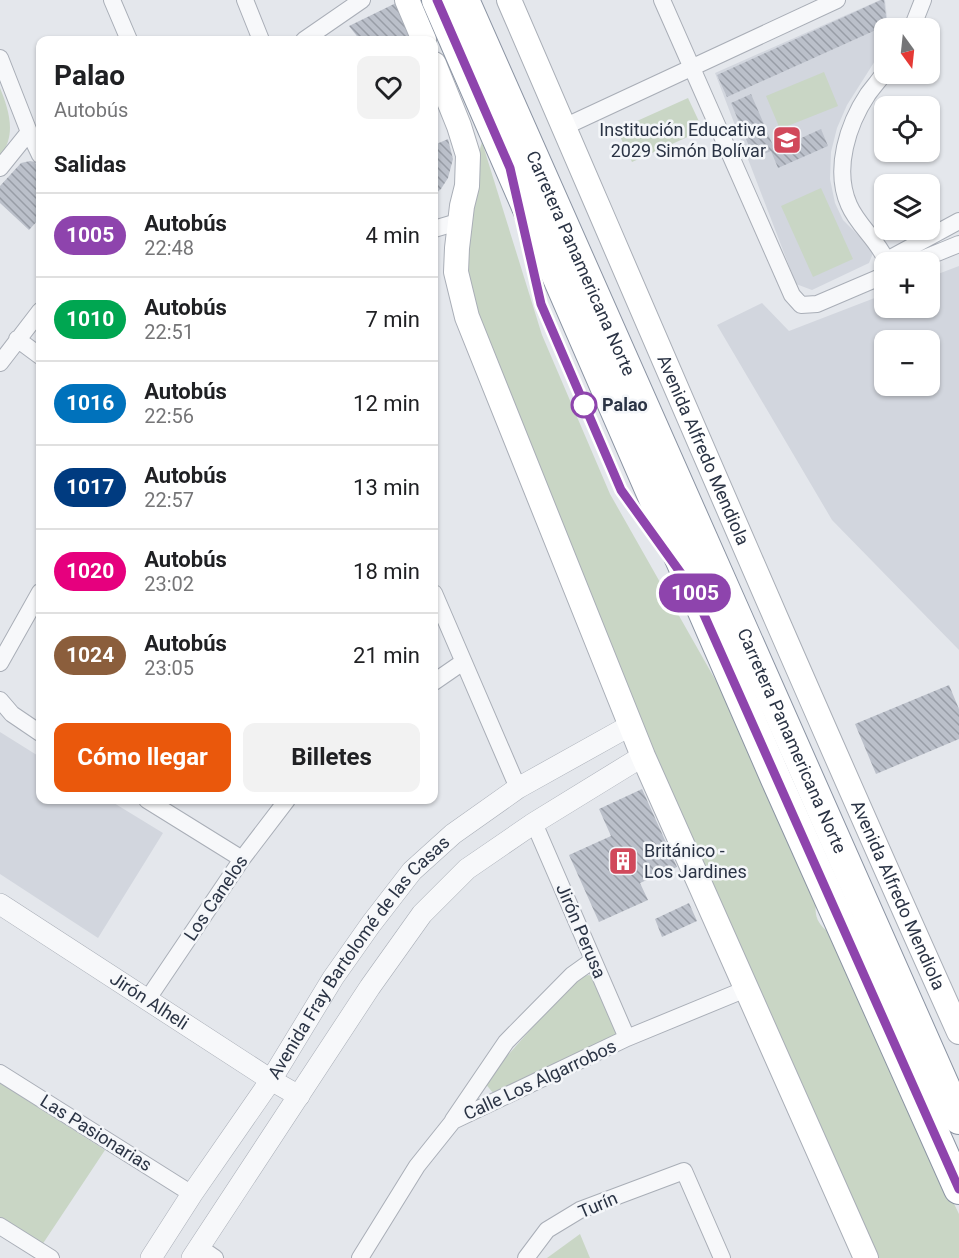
<!DOCTYPE html>
<html lang="es">
<meta charset="utf-8">
<style>
:root{--surface:#fff;--page:#f2f2f2;--text:#202124;--muted:#757577;--line:#e0e0e0;--accent:#ea580c}
body{margin:0;font-family:Roboto,sans-serif;background:var(--page);color:var(--text);height:100vh;display:flex;flex-direction:column;font-size:22px;white-space:nowrap}
*{box-sizing:border-box;margin:0}
p{font-size:20px;color:var(--muted)}
.icon{flex:none;width:33px;height:33px;fill:none;stroke:currentColor;stroke-width:2;stroke-linecap:round;stroke-linejoin:round}
.map{position:relative;flex:1;overflow:hidden}
.panel{position:absolute;left:36px;top:36px;width:402px;height:768px;display:flex;flex-direction:column;background:var(--surface);border-radius:12px;box-shadow:0 2px 4px #0004}
.panel>*{flex:none}
.badge{padding:0 12px;border-radius:20px;font-size:21px;line-height:39px}
.needle{width:39px;rotate:165deg}
.tools{position:absolute;left:874px;top:18px;display:grid;gap:12px}
.tools a{display:grid;place-items:center;width:66px;height:66px;border-radius:12px;background:var(--surface);box-shadow:0 2px 4px #0004;font-size:30px}
.map>.badge{position:absolute;translate:-50% -50%;box-shadow:0 0 0 3px #fff}
h2{padding:0 18px;font-size:22px;line-height:54px}
.round{display:grid;place-items:center;flex:none;width:63px;height:63px;border-radius:12px;background:var(--page)}
.overview{display:flex;align-items:center;justify-content:space-between;height:102px;padding:0 18px}
h1{font-size:28px;font-weight:700;line-height:45px}
.button{display:flex;gap:12px;margin-top:auto;padding:12px 18px}
.button a{flex:1;height:69px;border-radius:12px;background:var(--accent);color:#fff;font-size:24px;font-weight:700;line-height:69px;text-align:center}
.button a+a{background:var(--page);color:var(--text)}
ul{padding:0;list-style:none}
li{display:flex;align-items:center;gap:18px;height:84px;padding:0 18px;border-top:2px solid var(--line)}
li div{flex:1}
li b{display:block;font-size:22px}
li em{font-style:normal}
li .badge{min-width:66px;font-weight:700;text-align:center}
.map>svg:first-child{display:block}
</style>
<div class="map">
<svg width="959" height="1258" viewBox="0 0 959 1258">
<defs>
<pattern id="building-back-hatch" width="6" height="6" patternUnits="userSpaceOnUse" patternTransform="scale(1.5)"><rect width="6" height="6" fill="#bbc0ca"/><path d="M-1 5l2 2M0 0l6 6M5-1l2 2" fill="none" stroke="#989da6"/></pattern>
</defs>
<rect width="100%" height="100%" fill="#e4e7ec"/>
<path fill="#d2d6de" fill-rule="evenodd" d="M880,0H885L888,26L885,28L880,53L847,105L837,128L831,152L830,179L835,203L843,220L874,251L869,263L812,290L796,284L715,73Z
M959,266V650L832,520L717,325L762,303L789,331L885,294V308H930V277ZM885,340H930V386H885Z
M0,732L40,757V800H109L163,833L98,938L0,874Z"/>
<path fill="#c9d6c5" d="M824,72L838,106L780,129L766,96Z
M0,88C9,110 17,135 0,156Z
M688,98L703,130L632,162L617,130Z
M482,142L542,335L610,494L733,711L816,905C814,916 819,926 829,932L902,1097L959,1214V1258H874L661,770L590,598L495,382L466,270L477,159Z
M821,188L853,259L813,277L781,206Z
M589,975L596,979L616,1034L614,1037L494,1094L484,1082L577,977Z
M0,1083L105,1150L42,1245L0,1218Z
M580,1234L590,1258H547Z"/>
<path fill="url(#building-back-hatch)" d="M881,0H884L887,25L727,97L717,75Z
M396,3L413,40H360L349,26Z
M751,94L775,150L821,129L828,146L778,168L771,151L754,158L731,103Z
M448,139L453,159L448,178L441,189L435,194L438,200L434,204V145Z
M30,161L35,162L40,174V218L29,230L0,203V186L21,163Z
M949,685L959,709V739L876,774L855,724Z
M642,789L677,867L640,883L648,900L599,922L569,855L611,836L599,809Z
M689,903L697,921L662,937L655,919Z"/>
<g fill="none" stroke-linecap="round" stroke-linejoin="round">
<g stroke="#a9aeb7" stroke-width="18">
<path id="minor" d="M112,0L129,40
M245,0L261,40
M662,0L792,295L801,305L817,304L885,275
M912,28L923,0
M304,40L362,0
M0,58L29,132L40,155
M885,72C880,79 874,86 868,94C848,124 833,169 849,205C858,226 878,240 887,262
M564,127L837,0
M0,168L29,132
M434,229L461,221
M887,260L959,221
M915,262L959,244
M17,339L40,356
M0,363L40,311
M434,593L518,788
M0,663L40,592
M434,682L463,662
M0,700L12,714L40,733
M147,800L242,859
M534,823L627,1038
M147,1000L242,859L287,800
M0,1073L192,1194
M453,1120L506,1042L572,975L593,960
M0,1226L51,1258
M199,1247L215,1258
M360,1258L417,1166L453,1121L627,1038L746,989
M526,1258L547,1230L580,1210L684,1171L722,1258"/>
</g>
<g stroke="#a9aeb7" stroke-width="22">
<g id="tertiary">
<path id="s1" d="M0,904L271,1080L299,1096"/>
<path id="s2" d="M151,1258L192,1194L271,1080L333,978L371,924L412,871L453,834L518,788L631,725"/>
<path d="M192,1258L370,987L422,914L467,869L534,823L643,756"/>
</g>
</g>
<g stroke="#a9aeb7" stroke-width="26">
<g id="secondary">
<path d="M407,0L424,40"/>
<path id="s3" d="M509,0C658,345 805,690 959,1032"/>
<path d="M434,64L459,126L468,155L467,186L462,206L457,248L456,272L467,317L643,756L866,1258"/>
</g>
</g>
<g stroke="#8b94a3" stroke-width="32">
<g id="motorway">
<path d="M437,0L776,779L959,1189"/>
<path id="s4" d="M464,0L959,1119"/>
</g>
</g>
<use href="#minor" stroke="#f7f8fa" stroke-width="16"/>
<use href="#tertiary" stroke="#f7f8fa" stroke-width="21"/>
<use href="#secondary" stroke="#fff" stroke-width="24"/>
<use href="#motorway" stroke="#fff" stroke-width="30"/>
</g>
<g fill="none" stroke-linecap="round" stroke-linejoin="round">
<g stroke="#fff" stroke-width="14">
<path id="line" d="M437,0L510,168L541,304L621,490L693,590L959,1189"/>
</g>
<use href="#line" stroke="#8e44ad" stroke-width="9"/>
</g>
<defs>
<g id="school-square" transform="scale(1.5)"><rect x="-9" y="-9" width="18" height="18" rx="4" fill="#d1495b" stroke="#f4f6f9"/><path d="M0-5L7-2L0 1L-7-2ZM-4 1L0 2.5L4 1V4Q0 6-4 4Z" fill="#fff"/></g>
<g id="building-square" transform="scale(1.5)"><rect x="-9" y="-9" width="18" height="18" rx="4" fill="#d1495b" stroke="#f4f6f9"/><path d="M-4-6H4V6H1V3H-1V6H-4ZM-2.5-4.3h1.7v1.8h-1.7ZM.8-4.3h1.7v1.8H.8ZM-2.5-1h1.7V.8h-1.7ZM.8-1h1.7V.8H.8Z" fill="#fff"/></g>
</defs>
<g fill-rule="evenodd">
<use href="#school-square" x="787" y="140"/>
<use href="#building-square" x="623" y="861"/>
</g>
<circle fill="#fff" stroke="#8e44ad" stroke-width="3" cx="584" cy="405" r="12"/>
<g text-anchor="middle" stroke-width="5" stroke-linejoin="round" paint-order="stroke">
<g font-size="18" fill="#2b3445" stroke="#f4f6f9" text-anchor="end">
<text x="766" y="136">Institución Educativa<tspan x="766" dy="21">2029 Simón Bolívar</tspan></text>
<text x="644" y="857" text-anchor="start">Británico -<tspan x="644" dy="21">Los Jardines</tspan></text>
</g>
<g font-size="18" fill="#2b3445" stroke="#f4f6f9">
<text dy="6" stroke="none"><textPath href="#s4" startOffset="288">Carretera Panamericana Norte</textPath></text>
<text dy="6" stroke="none"><textPath href="#s3" startOffset="490">Avenida Alfredo Mendiola</textPath></text>
<text dy="6" stroke="none"><textPath href="#s4" startOffset="810">Carretera Panamericana Norte</textPath></text>
<text dy="6" stroke="none"><textPath href="#s3" startOffset="976">Avenida Alfredo Mendiola</textPath></text>
<text transform="translate(216 898) rotate(-56)" y="6">Los Canelos</text>
<text transform="translate(581 931) rotate(67)" y="6">Jirón Perusa</text>
<text dy="6" stroke="none"><textPath href="#s2" startOffset="366">Avenida Fray Bartolomé de las Casas</textPath></text>
<text dy="6" stroke="none"><textPath href="#s1" startOffset="178">Jirón Alheli</textPath></text>
<text transform="translate(540 1080) rotate(-25)" y="6">Calle Los Algarrobos</text>
<text transform="translate(96 1133) rotate(32)" y="6">Las Pasionarias</text>
<text transform="translate(598 1205) rotate(-23)" y="6">Turín</text>
</g>
<g font-size="18" font-weight="bold" fill="#2b3445" stroke="#f4f6f9" text-anchor="start">
<text x="602" y="411">Palao</text>
</g>
</g>
</svg>
<div class="tools">
<a><svg class="needle" viewBox="-14 -14 28 28"><path d="M0-13l5 13h-10z" fill="#e53935"/><path d="M0 13l5-13h-10z" fill="#757577"/></svg></a>
<a><svg class="icon" aria-label="locate" viewBox="0 0 24 24"><circle cx="12" cy="12" r="6"/><path d="M12 2v4M12 18v4M2 12h4M18 12h4"/></svg></a>
<a><svg class="icon" aria-label="layers" viewBox="0 0 24 24"><path d="M12 4l9 5-9 5-9-5zM3 14l9 5 9-5"/></svg></a>
<a>+</a>
<a>−</a>
</div>
<b class="badge" style="left:695px;top:593px;background:#8e44ad;color:#fff">1005</b>
<section class="panel">
<div class="overview"><div><h1>Palao</h1><p>Autobús</p></div><a class="round"><svg class="icon" aria-label="heart" viewBox="0 0 24 24"><path d="M12 20l-8-8c-3-5 5-10 8-4 3-6 11-1 8 4z"/></svg></a></div>
<h2>Salidas</h2>
<ul>
<li><span class="badge" style="background:#8e44ad;color:#fff">1005</span><div><b>Autobús</b><p>22:48</p></div><em>4 min</em></li>
<li><span class="badge" style="background:#00a651;color:#fff">1010</span><div><b>Autobús</b><p>22:51</p></div><em>7 min</em></li>
<li><span class="badge" style="background:#0072bc;color:#fff">1016</span><div><b>Autobús</b><p>22:56</p></div><em>12 min</em></li>
<li><span class="badge" style="background:#003b80;color:#fff">1017</span><div><b>Autobús</b><p>22:57</p></div><em>13 min</em></li>
<li><span class="badge" style="background:#e6007e;color:#fff">1020</span><div><b>Autobús</b><p>23:02</p></div><em>18 min</em></li>
<li><span class="badge" style="background:#8b5e3c;color:#fff">1024</span><div><b>Autobús</b><p>23:05</p></div><em>21 min</em></li>
</ul>
<div class="button"><a>Cómo llegar</a><a>Billetes</a></div>
</section>
</div>
